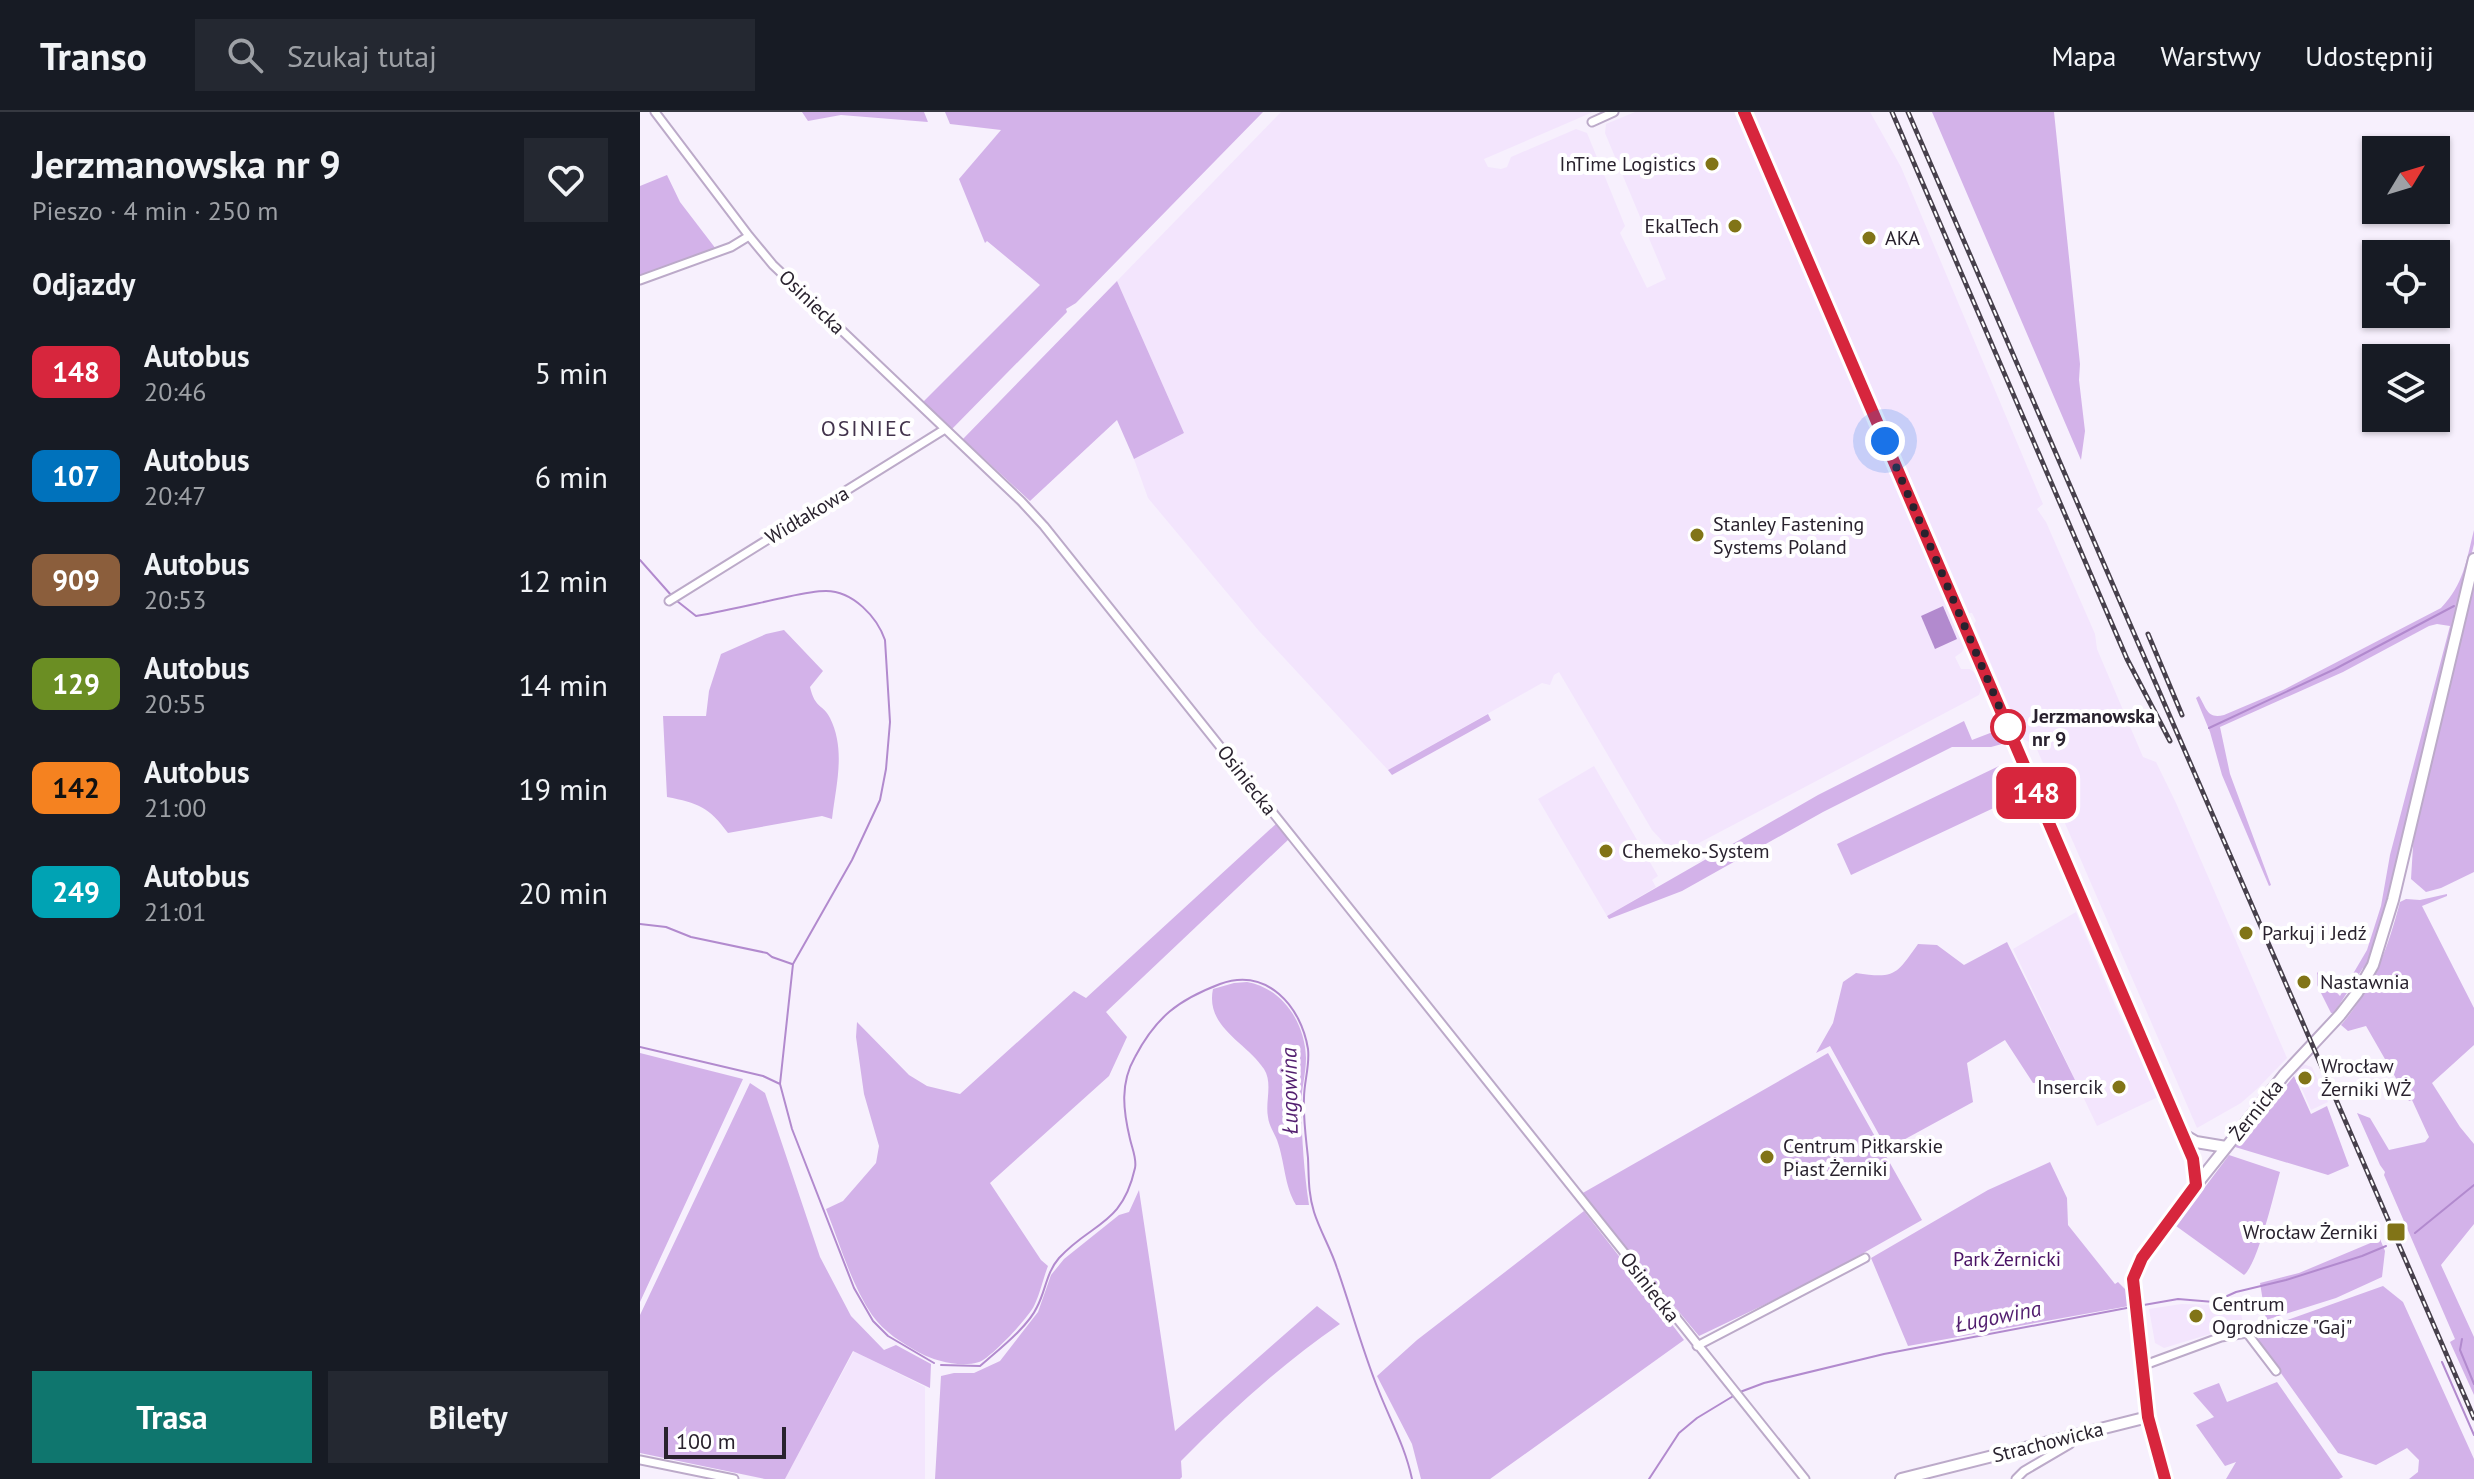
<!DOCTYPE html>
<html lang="pl">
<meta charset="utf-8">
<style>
:root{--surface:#171b24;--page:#242831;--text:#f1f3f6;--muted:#9ea1a6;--line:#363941;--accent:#0f766e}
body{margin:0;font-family:"PT Sans",sans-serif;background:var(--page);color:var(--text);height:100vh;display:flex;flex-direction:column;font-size:30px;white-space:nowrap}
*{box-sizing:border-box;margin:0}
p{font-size:26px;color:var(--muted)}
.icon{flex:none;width:44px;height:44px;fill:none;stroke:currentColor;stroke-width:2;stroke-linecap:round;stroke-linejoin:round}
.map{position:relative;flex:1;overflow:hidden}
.drawer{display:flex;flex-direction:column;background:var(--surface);width:640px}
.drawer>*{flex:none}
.badge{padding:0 16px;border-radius:12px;font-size:28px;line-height:52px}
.needle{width:52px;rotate:52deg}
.controls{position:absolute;left:1722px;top:24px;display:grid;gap:16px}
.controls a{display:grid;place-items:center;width:88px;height:88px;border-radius:0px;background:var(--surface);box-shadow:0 2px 6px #0004;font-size:40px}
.scale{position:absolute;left:24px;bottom:20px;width:122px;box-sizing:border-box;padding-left:8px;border:4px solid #29222e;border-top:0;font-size:22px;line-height:28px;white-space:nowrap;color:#29222e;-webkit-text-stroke:6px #fff;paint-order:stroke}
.you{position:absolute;width:40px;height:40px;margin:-20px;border:6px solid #fff;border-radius:50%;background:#1a73e8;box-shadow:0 0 0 12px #1a73e833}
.map>.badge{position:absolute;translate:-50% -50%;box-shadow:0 0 0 4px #fff}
h2{padding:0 32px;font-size:30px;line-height:72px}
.round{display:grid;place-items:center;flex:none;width:84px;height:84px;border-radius:0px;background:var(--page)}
.head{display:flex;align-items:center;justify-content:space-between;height:136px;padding:0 32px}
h1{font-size:38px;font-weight:600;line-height:60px}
.button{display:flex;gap:16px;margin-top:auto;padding:16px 32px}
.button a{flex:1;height:92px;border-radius:0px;background:var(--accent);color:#fff;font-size:32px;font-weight:600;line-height:92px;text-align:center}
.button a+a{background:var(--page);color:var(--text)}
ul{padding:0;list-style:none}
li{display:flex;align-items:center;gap:24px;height:104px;padding:0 32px}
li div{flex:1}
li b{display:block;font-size:30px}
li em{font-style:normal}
li .badge{min-width:88px;font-weight:700;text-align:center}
header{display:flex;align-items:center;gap:48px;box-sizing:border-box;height:112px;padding:0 40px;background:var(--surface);border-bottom:2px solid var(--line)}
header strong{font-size:38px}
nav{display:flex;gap:44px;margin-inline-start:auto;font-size:28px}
.search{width:560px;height:72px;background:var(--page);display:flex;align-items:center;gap:20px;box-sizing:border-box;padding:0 28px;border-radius:0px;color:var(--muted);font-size:30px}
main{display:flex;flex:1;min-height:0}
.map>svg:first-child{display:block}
</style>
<header>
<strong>Transo</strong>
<div class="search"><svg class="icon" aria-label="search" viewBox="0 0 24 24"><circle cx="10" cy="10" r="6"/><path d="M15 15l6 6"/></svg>Szukaj tutaj</div>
<nav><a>Mapa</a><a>Warstwy</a><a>Udostępnij</a></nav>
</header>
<main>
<section class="drawer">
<div class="head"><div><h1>Jerzmanowska nr 9</h1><p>Pieszo · 4 min · 250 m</p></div><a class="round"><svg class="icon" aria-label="heart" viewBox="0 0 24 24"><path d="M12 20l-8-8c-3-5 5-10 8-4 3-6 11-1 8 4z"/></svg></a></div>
<h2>Odjazdy</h2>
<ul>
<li><span class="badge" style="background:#d7263d;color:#fff">148</span><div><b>Autobus</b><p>20:46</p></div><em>5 min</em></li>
<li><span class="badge" style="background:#0072bc;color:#fff">107</span><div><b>Autobus</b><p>20:47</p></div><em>6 min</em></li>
<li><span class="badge" style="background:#8b5e3c;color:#fff">909</span><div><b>Autobus</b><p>20:53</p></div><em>12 min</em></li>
<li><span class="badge" style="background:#6b8e23;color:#fff">129</span><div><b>Autobus</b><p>20:55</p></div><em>14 min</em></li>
<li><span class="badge" style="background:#f58220;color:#111">142</span><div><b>Autobus</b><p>21:00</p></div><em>19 min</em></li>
<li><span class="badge" style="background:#00a3b4;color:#fff">249</span><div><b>Autobus</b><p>21:01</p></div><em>20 min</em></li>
</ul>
<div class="button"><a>Trasa</a><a>Bilety</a></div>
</section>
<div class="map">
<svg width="1834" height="1367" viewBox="0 0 1834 1367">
<rect width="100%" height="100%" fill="#f7f0fd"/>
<path fill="#f3e5fd" d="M641,0H953L844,47L848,55L861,57L867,55L871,45L936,17L947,21L985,114L980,121L1007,176L1026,167L965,21L966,12L995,0H1094L1325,534L1322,540L1315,545L1321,557H1330L1336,562L1342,575L1339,583L1057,732L1039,735L1025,732L1012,718L919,560L914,563L910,573L902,571L748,658L619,519L508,386L494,347L544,321L477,169Z
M1113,0H1230L1261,55L1403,392L1397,397L1406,410L1455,522L1457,537L1503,645L1516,650L1536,691L1647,946L1618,976L1601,991L1557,1016L1411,679L1406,680L1410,667L1395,633L1383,627L1375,609L1378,605L1376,601H1372L1334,512L1336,509L1332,501H1329Z
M954,654L1018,764L1012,768L1016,775L967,804L898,687Z
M1436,800L1476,895L1518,985L1457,1014L1373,837Z
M1663,952L1672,955L1688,990L1671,998L1655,961Z
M1598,1185L1603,1212L1524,1236L1515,1231L1509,1197L1541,1192L1581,1193Z
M214,1239L285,1275V1367H145Z"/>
<path fill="#d3b2e9" d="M162,0H284L288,10L201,3L168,9Z
M305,0H623L436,191L426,197L427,200L311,318L283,290L400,173L347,129L345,131L319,67L361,18L310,12Z
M1292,0H1414L1440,252L1439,268L1445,319L1441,348Z
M27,63L40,90L76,137L0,164V74Z
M477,169L544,321L494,347L477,308L390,389L323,327Z
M1834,418V432L1740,819L1727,855L1723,856L1694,901H1691L1677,873V860L1700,884L1727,838L1741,794L1750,743L1810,514L1797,512L1789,514L1703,560L1580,615L1590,662L1631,773L1629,774L1582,663L1570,620L1556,586L1559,584C1567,597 1567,607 1584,603L1643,578L1801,496C1824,472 1826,449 1834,418Z
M1834,468V760L1801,776L1786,780L1771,767L1774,718Z
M144,518L183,559L170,575C175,597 183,592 190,606C206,638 196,673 192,707L182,704L88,721C69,695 58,691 27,685L23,604H66L69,579L81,542L126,522Z
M848,602L851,608L752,663L748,658Z
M1324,609L1332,628L1358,618L1362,632L1351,635H1312L1183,700L1042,779L969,807L967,804L1178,683Z
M1359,654L1381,668L1396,700L1387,703L1375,686L1211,763L1197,732Z
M637,711L649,727L466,900L487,925L469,964L350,1071L401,1148L408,1154C403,1167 400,1182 394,1194C388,1206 351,1246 339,1250C321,1256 295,1249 280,1241C262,1231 244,1220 232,1203C211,1172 200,1132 186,1097L203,1089L236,1051L239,1034L224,982L216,925L217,910L269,963L287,974L320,982L434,879L446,886Z
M1807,782V784L1782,794L1834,896V933L1792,971L1820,1015L1834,1032V1112L1801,1153L1834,1225V1283L1810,1230L1815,1227L1744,1063L1745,1060L1740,1053L1717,1001L1730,1006L1749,1038L1785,1030L1789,1025L1772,988L1769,989L1726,914L1708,919L1701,913C1734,874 1747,839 1760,790L1766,787L1780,788Z
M1367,830L1435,968L1393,971L1365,928L1327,951L1333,990L1247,1037L1190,934L1176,941L1193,911L1203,870L1216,861C1255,867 1256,863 1278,832L1297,833L1324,853Z
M607,870C642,876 665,910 666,946C666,962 661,978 661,995C662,1027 664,1060 669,1093H656C644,1073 645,1050 637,1028C634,1020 629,1014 628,1005C625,990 633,971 624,957C606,930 565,915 573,877L594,871Z
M0,941L103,967L0,1190Z
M1188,941L1282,1108L1174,1169L1059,1224L941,1082Z
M1654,964L1671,1002L1687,994L1709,1054L1688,1063L1595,1035Z
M110,971L125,981L180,1145L211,1204L244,1238L256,1233L291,1252L290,1276L213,1239L145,1367H125L0,1341V1203Z
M1589,1043L1640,1060C1634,1081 1618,1152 1604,1163L1536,1114Z
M1410,1050L1427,1086L1428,1113L1475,1172L1478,1170L1488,1180L1489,1194L1268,1234L1231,1146L1348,1078Z
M499,1078L535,1319L677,1194L700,1212C642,1252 590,1299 541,1349L542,1365L540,1367H295L301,1264L314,1261H334L360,1249L398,1200L411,1163L424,1147L479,1103L489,1100Z
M944,1099L1044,1228L850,1367H781L772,1332L737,1264L777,1228Z
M1740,1127L1745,1139L1742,1165L1696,1186L1626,1208L1620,1171L1659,1161Z
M1743,1174L1763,1190L1834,1347V1367H1769L1778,1360L1779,1348L1767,1336L1736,1353L1698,1341L1618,1229L1619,1221L1628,1215Z
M1637,1270L1703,1365L1699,1367H1586L1596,1350L1585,1354L1556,1313L1574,1305L1553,1281L1579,1271L1587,1290Z"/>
<path fill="#b28ace" d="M1303,494L1317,527L1295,537L1281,504Z"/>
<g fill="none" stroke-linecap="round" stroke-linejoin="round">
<path stroke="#b28ace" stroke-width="2" d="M0,448L31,483
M37,489L56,504C85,499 114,492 142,486C156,483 172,479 186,479C213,479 237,505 245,528L250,610L246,657L240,688L212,748L153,852L140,972
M1569,616L1695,557L1814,494
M0,812L26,815L51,825L127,841L132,845L152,852
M0,935L123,964L140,972L152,1017L214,1176L233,1209L248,1224L294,1251
M1775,1121L1834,1073
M1498,1194L1538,1187L1574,1190L1596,1180L1646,1168L1722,1144L1746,1134
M1822,1227L1820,1238L1834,1272
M1802,1250L1834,1323
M301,1253L340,1254L347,1248C362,1235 389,1213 397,1195C406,1178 406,1161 419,1146C452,1110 482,1114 495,1056C497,1047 492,1036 490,1027C483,998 480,971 495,945C516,905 538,888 580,872C627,855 661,894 668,937C670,953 664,970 664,986C663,1006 666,1026 668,1046C669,1066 668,1080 674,1100C680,1119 691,1137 697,1156C711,1196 722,1237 738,1277C750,1308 765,1334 772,1367
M1100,1280L1124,1271L1244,1242L1492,1195
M1009,1367L1039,1321L1057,1306L1095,1283"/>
<g stroke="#bcaac9" stroke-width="11">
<path id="street" d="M15,0L109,124L133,153L381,389L404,414L1165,1367
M952,10L974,0
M0,168L91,135L109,124
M29,489L305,317
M1057,1234L1225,1146
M1502,1254L1581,1225L1607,1221L1636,1259
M0,1348L94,1367
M1376,1367L1384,1359L1430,1332L1431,1324"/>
</g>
<g stroke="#bcaac9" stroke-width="14">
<path id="secondary" d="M1104,0L1538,1010L1553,1047L1556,1073
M1544,1023L1556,1030L1586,1035
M1261,1367L1508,1305
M1525,1367L1508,1305L1493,1176V1163L1502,1146L1556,1073L1644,963L1700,903L1717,881L1733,853L1753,788L1834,447"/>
</g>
<use href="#street" stroke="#fff" stroke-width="7"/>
<use href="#secondary" stroke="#fff" stroke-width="10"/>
<g stroke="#47404c" stroke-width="5">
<path id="rail" d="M1252,0L1487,547L1530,629
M1268,0L1834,1306
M1508,522L1542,603"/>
</g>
<use href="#rail" stroke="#fff" stroke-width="2" stroke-dasharray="6" stroke-linecap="butt"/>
</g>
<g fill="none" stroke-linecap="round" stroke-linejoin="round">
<g stroke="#fff" stroke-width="18">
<path id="line" d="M1104,0L1553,1047L1556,1073L1502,1146L1493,1167L1508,1305L1525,1367"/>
</g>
<use href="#line" stroke="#d7263d" stroke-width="12"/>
<path stroke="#29222e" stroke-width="8" stroke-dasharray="0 14.4" d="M1245,329L1368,615"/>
</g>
<g fill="#817417" stroke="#fff" stroke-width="3">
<circle cx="1072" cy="52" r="8"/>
<circle cx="1095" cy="114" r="8"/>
<circle cx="1229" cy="126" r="8"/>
<circle cx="1057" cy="423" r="8"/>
<circle cx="966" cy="739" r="8"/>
<circle cx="1606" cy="821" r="8"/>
<circle cx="1664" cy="870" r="8"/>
<circle cx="1665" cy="966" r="8"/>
<circle cx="1479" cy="975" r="8"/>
<circle cx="1127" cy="1045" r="8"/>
<rect x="1746" y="1110" width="20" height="20" rx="4"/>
<circle cx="1556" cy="1204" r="8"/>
</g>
<circle fill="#fff" stroke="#d7263d" stroke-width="4" cx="1368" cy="615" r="16"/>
<g text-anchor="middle" stroke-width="8" stroke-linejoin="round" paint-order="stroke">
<g font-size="20" fill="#29222e" stroke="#fff" text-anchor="start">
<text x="1056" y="59" text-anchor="end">InTime Logistics</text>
<text x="1079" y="121" text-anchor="end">EkalTech</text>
<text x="1245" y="133">AKA</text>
<text x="1073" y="419">Stanley Fastening<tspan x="1073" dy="23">Systems Poland</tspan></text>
<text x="982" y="746">Chemeko-System</text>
<text x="1622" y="828">Parkuj i Jedź</text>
<text x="1680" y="877">Nastawnia</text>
<text x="1681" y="961">Wrocław<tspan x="1681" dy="23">Żerniki WŻ</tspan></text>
<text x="1463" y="982" text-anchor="end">Insercik</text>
<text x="1143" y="1041">Centrum Piłkarskie<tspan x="1143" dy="23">Piast Żerniki</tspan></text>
<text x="1738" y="1127" text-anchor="end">Wrocław Żerniki</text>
<text x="1572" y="1199">Centrum<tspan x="1572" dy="23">Ogrodnicze "Gaj"</tspan></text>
</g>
<g font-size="20" fill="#29222e" stroke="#fff">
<text transform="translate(172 190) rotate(44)" y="7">Osiniecka</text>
<text transform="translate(167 403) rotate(-31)" y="7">Widłakowa</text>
<text transform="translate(607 668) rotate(52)" y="7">Osiniecka</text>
<text transform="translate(1616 998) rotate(-51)" y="7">Żernicka</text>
<text transform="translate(1010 1175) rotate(52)" y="7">Osiniecka</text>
<text transform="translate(1408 1330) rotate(-14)" y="7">Strachowicka</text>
</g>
<g font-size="20" font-weight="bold" fill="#29222e" stroke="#fff" text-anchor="start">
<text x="1392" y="611">Jerzmanowska<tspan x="1392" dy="23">nr 9</tspan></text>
</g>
<g font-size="20" fill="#491264" stroke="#fff">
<text x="1367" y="1154">Park Żernicki</text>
</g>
<g font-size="22" letter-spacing="2" fill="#42334c" stroke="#fff">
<text x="227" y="324">OSINIEC</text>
</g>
<g font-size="22" font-style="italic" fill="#521e6f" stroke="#fff">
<text transform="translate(649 979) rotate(-91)" y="8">Ługowina</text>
<text transform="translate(1358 1204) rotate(-11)" y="8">Ługowina</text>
</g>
</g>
</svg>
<div class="controls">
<a><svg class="needle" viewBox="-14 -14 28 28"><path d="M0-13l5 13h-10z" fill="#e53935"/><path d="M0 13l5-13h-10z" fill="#9ea1a6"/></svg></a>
<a><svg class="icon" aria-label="locate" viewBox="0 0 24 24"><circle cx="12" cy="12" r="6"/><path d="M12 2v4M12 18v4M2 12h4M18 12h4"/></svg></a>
<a><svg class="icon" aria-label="layers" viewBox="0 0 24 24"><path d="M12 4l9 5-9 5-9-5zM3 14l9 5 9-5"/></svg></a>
</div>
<div class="scale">100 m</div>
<div class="you" style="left:1245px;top:329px"></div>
<b class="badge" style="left:1396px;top:681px;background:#d7263d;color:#fff">148</b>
</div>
</main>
